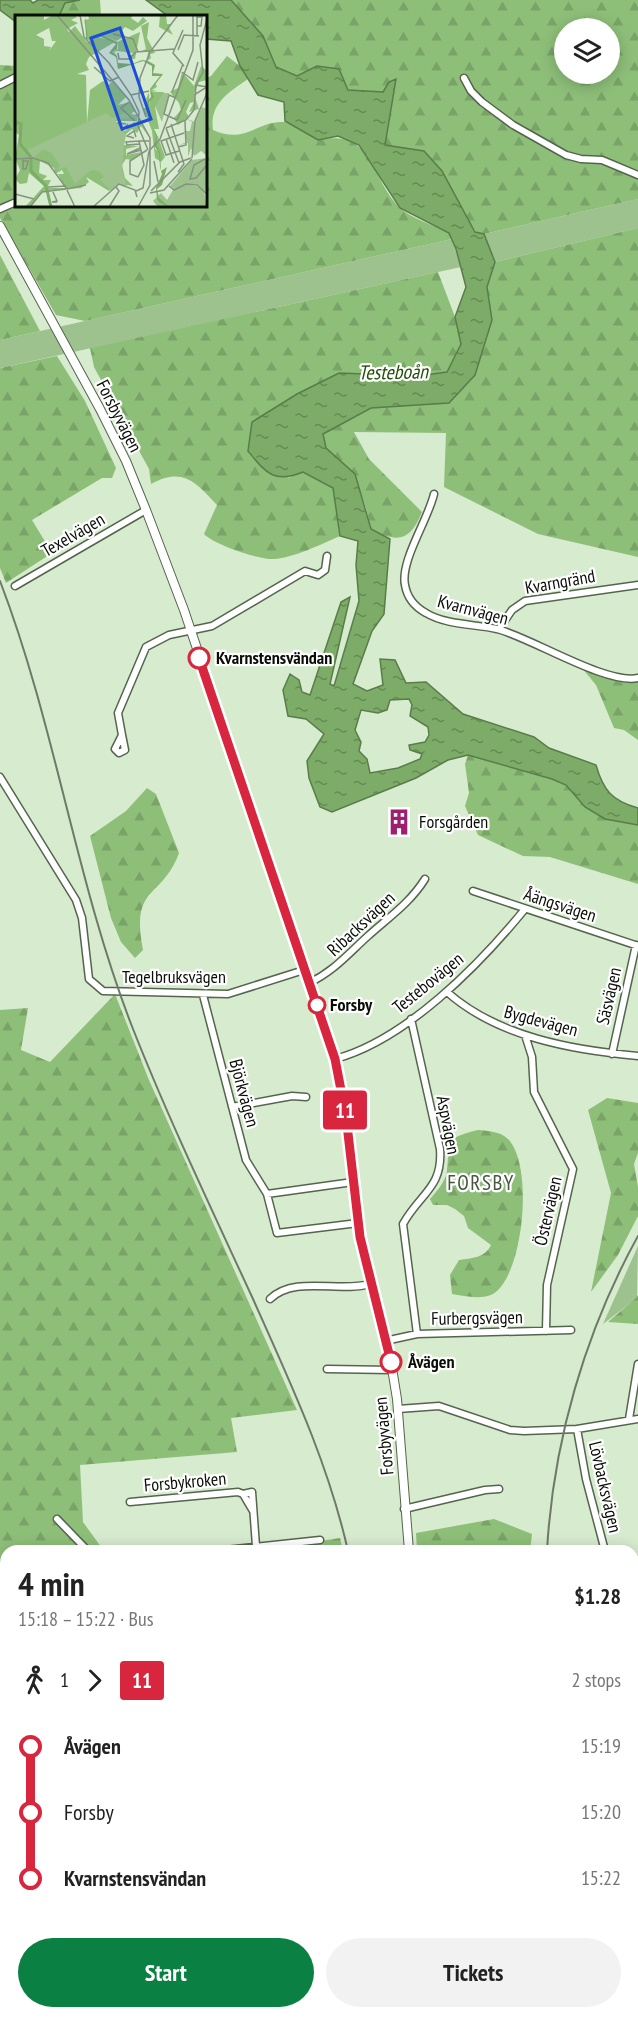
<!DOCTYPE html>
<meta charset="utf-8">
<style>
:root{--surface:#fff;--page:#f2f2f2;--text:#222;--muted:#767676;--accent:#0b8043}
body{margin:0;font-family:"PT Sans Narrow",sans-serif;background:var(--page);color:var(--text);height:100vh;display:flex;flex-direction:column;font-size:22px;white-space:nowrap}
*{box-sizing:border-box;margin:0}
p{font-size:20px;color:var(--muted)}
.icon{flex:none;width:33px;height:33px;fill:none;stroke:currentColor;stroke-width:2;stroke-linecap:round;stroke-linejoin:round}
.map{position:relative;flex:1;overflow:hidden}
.side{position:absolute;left:0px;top:1545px;width:639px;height:474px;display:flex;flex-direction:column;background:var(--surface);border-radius:18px 18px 0 0;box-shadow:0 3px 15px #0003}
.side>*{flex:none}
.badge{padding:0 12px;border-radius:4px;font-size:21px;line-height:39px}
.tools{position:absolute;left:554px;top:18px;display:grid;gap:12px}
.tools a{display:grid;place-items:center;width:66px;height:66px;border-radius:50%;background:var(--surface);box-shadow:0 3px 15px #0003;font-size:30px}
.map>.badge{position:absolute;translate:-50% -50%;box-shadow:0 0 0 3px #fff}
.legs{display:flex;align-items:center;gap:9px;height:66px;padding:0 18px;font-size:20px}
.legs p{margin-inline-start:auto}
.overview{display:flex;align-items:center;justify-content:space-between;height:102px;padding:0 18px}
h1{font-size:33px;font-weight:600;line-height:45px}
.button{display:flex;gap:12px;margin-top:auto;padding:12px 18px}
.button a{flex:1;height:69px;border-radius:36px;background:var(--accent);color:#fff;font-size:24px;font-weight:600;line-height:69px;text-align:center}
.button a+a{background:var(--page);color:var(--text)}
ul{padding:0 18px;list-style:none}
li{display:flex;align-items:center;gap:21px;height:66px;font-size:22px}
li i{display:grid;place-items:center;width:9px;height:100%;margin:0 8px;background:currentColor}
li i::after{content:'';width:15px;height:15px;margin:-8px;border:4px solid;border-radius:50%;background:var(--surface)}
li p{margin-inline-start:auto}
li:first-child i{background:linear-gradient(#0000 50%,currentColor 0)}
li:last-child i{background:linear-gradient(currentColor 50%,#0000 0)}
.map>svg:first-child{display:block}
</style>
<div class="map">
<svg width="638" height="2019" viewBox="0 0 638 2019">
<defs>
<pattern id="forest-firs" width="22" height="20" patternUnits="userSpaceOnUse" patternTransform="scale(1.5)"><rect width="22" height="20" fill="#8ebf79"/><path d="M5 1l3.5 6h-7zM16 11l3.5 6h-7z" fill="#79a367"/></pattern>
<pattern id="park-crowns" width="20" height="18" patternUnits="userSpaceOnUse" patternTransform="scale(1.5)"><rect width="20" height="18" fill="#9dc28d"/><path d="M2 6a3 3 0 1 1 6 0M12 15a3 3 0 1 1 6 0" fill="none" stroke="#86a678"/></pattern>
<pattern id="water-ripples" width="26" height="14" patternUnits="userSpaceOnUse" patternTransform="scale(1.5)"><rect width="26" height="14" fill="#7cac67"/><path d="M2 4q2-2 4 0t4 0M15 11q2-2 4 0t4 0" fill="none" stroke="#648a53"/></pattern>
</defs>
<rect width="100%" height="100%" fill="#d7ebcf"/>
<path fill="#9dc28d" d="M638,199V228L495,262L484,234Z
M452,239L461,267L0,368V340Z
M638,1246L637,1298L603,1324Z"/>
<path fill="url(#forest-firs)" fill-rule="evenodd" d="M80,0H100L101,16H59L65,3Z
M231,0H638V199L484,234L476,232L452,192L384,145L389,82L384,92L348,90L343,80L317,66L297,76L276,67L263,36ZM564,28H609V74H564Z
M227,56L240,66L248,79C229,92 209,104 213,130C247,145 256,120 285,122C295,123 309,135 318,140C374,129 369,176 399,207C410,218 434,225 449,233L452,239L85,321L56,315L0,218V65L16,66V206H206V78L211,76Z
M638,228V557L538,534L444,487L446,433L354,432L369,459L422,512C410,542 397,543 371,529C363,493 356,471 325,448L323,434L371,408L450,402L475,375L492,320L487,287L495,262Z
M0,255L40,331L0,340Z
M438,272L455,317L461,344L447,372L417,376L368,373L288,478L303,472L333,488L340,536C322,544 293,558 274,559C259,560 213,544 204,534L217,505C195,481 182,467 151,484L149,469L94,367L90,348Z
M57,356L85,401L116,468L112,478H102L32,520L52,553L6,583L0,568V368Z
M582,668L638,680V740L624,730L614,728L596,685Z
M468,755L552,779L566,785L605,819L638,825V884L550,857L523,856L478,835L465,806L469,793L465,764Z
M147,788L156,794L179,853C162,900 130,884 143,950L135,958L121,942L111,918L90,836L126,811Z
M115,994L149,1080L297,1410L231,1418L237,1452L80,1465L83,1522L104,1551H6V1818H0V1010L28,1008L21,1050L50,1062Z
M607,1098L638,1103V1153L634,1164L638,1187V1216L618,1255L591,1292L611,1193L588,1110Z
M478,1130C489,1131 499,1131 508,1139C534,1165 524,1275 493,1294C481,1300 464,1296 452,1294L450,1275L459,1260C472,1258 485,1258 491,1245L468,1228L464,1216L455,1209L447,1205H433L430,1199C436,1192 446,1181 447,1171C451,1140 443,1139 478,1130Z
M638,1295V1324L608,1322L636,1298Z
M494,1519L532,1534L530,1551H417L416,1533Z
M340,1538L343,1551H257Z
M638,1765V1898L633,1900V1767Z
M197,2013H315L314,2019H197Z
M340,2013H416L417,2019H339Z
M440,2013H547V2019H441Z"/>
<path fill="url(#park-crowns)" d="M6,1729V1805L0,1804V1730Z"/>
<path fill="url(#water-ripples)" stroke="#597d4a" stroke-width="1.5" fill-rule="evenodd" d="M0,0H30L33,3L38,0H80L65,3L59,16H16V22L0,10Z
M146,0H231L263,36L276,67L297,76L317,66L339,69L348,90L383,92L389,82L396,79L385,145L424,151L442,171L475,232L484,234L495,262L487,287L492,320L475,375L449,403L371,408L323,434L326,448L355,474L371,529L390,539L384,614L372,631L353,684L367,691L383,685L380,659L395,660L406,683L426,682L463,714L534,737L549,748L596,765C603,790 612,801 638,808V825L605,819L585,807L566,785L552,779L468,755L448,760L416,778L332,812L320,807L309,778L307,761L324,734L306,719L288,716L283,690L290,674L299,680L302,692L310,695L341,602L350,597L330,684L334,686L359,601L356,565L358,541L340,536L333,488L303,472C274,484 266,473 248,451L252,422L297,394L339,373L417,376L447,372L461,344L455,317L466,287L456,249L449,233L400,208L359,145L338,136L318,140L285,121L284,102L258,95L240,66L231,41L206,39V16H168ZM409,699L412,705L410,716L428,727L429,735L425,742L409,745L410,750L422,754L420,759L398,768L370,773L367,759L359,751L361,742L355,730L361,710L378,713L387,710L390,700Z
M638,1898V1981L633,1990V1900Z"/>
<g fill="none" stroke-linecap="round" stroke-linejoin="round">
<g stroke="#54654d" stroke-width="9">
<path id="minor" d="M464,78L471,91L482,102L513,125L566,155L581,159L602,160L638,175
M0,85L16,77
M0,209L16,202
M434,494C428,520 400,561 405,585C407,597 415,607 426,613C446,625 474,624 497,629C530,637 606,685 638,678
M15,586L146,510
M499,629L512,610L525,601L638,585
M122,735L125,750L119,753L115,749L122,735L118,713L146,647L169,635L212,626L305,571L318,575L325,570L327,556
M0,777L76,900L82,918L89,979L103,991L228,994L304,970
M473,891L638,946
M309,983C334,971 348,954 368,936C389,917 410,903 425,879
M447,992C498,1037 572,1050 638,1056
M203,995L246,1160L267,1194L277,1233L358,1223
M411,1019L440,1149C443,1188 420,1193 403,1224L417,1334
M525,1035L532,1057L534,1092L573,1169L547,1285L546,1331
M612,1054L636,945
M335,1059C406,1040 479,965 525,909
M232,1107L292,1096L306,1097
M267,1194L353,1182
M270,1299C295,1275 339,1293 370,1284
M385,1341L417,1334L571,1330
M327,1369L392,1370
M398,1409L439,1406L510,1430L524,1431L577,1429L638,1419
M629,1419L638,1364
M577,1429L586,1479L605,1551
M130,1502L238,1492L243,1494
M404,1509L485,1490L499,1489
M253,1511L243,1494L252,1492L256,1546
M57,1519L88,1551
M216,1551L320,1540
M633,1582L638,1585
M633,1664L638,1663
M633,1763L638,1756
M0,1863L6,1864
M0,1958L6,1956
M148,2019L149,2013"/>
</g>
<g stroke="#54654d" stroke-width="10">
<path id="tertiary" d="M0,226L100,409L126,461L146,510L184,610L335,1059L346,1116L360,1237L391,1362L397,1399L409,1551
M326,2019L328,2013
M333,2019L335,2013"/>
</g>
<use href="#minor" stroke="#fff" stroke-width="6"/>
<use href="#tertiary" stroke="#fff" stroke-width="8"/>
<path stroke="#6d7a68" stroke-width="2" d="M0,581C56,727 76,884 133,1029C169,1120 212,1210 253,1299C290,1382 328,1462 348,1551
M547,1551C553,1442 585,1332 638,1236
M432,2013L433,2019
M560,2013L561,2019"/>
</g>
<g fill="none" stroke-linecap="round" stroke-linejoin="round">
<g stroke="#fff" stroke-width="14">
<path id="line-1" d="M199,658L335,1059L346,1116L360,1237L391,1362"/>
</g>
<use href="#line-1" stroke="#d7263d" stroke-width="9"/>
</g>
<defs>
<g id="building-bare" transform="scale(2.07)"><path d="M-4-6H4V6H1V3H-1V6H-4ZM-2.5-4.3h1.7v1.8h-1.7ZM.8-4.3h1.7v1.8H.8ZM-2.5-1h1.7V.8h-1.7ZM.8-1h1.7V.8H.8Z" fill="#9e1e71" stroke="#fff" stroke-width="2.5" paint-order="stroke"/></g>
</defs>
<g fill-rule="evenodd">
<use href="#building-bare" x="399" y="822"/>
</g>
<g fill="#fff" stroke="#d7263d" stroke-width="3">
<circle cx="199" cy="658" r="10"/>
<circle cx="317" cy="1005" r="8"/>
<circle cx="391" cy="1362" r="10"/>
</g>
<g text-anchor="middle" stroke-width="4.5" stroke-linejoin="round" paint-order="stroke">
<g font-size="18" fill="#080e06" stroke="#fff">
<text transform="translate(119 416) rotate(63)" y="6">Forsbyvägen</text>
<text transform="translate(73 535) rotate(-30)" y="6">Texelvägen</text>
<text transform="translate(560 582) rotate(-10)" y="6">Kvarngränd</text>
<text transform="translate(473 610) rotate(15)" y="6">Kvarnvägen</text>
<text transform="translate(560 905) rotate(18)" y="6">Åängsvägen</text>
<text transform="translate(361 924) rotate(-43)" y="6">Ribacksvägen</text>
<text x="174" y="983">Tegelbruksvägen</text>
<text transform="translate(428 983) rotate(-39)" y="6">Testebovägen</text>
<text transform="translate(609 996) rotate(-77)" y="6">Säsvägen</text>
<text transform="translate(541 1021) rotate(15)" y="6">Bygdevägen</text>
<text transform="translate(244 1093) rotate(75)" y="6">Björkvägen</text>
<text transform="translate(448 1125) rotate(79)" y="6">Aspvägen</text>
<text transform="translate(548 1211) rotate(-77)" y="6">Östervägen</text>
<text transform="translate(477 1318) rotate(-1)" y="6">Furbergsvägen</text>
<text transform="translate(384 1436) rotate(-95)" y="6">Forsbyvägen</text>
<text transform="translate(185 1482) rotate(-5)" y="6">Forsbykroken</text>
<text transform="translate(605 1487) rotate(77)" y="6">Lövbacksvägen</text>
</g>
<g font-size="18" font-weight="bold" fill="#080e06" stroke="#fff" text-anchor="start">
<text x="216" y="664">Kvarnstensvändan</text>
<text x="330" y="1011">Forsby</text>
<text x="408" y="1368">Åvägen</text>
</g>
<g font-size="18" fill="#080e06" stroke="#fff" text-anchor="start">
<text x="419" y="828">Forsgården</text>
</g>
<g font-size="20" font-style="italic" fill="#224f04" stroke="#fff">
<text transform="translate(393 372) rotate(-1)" y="7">Testeboån</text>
</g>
<g font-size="21" letter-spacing="1.5" fill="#46573f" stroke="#fff">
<text x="481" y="1190">FORSBY</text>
</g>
</g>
<g transform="translate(15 15)">
<rect width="192" height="192" fill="#d7ebcf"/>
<path d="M146,78H154L147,107L140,91ZM187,92L192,94V141L186,136L179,141L176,133L173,142V128L164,130L172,127L169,116H175L177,107L172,104L180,107ZM192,143V177L181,169L159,174L155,171L177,145Z" fill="#9dc28d"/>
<path d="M0,0H29V5L38,0H59L62,2L56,5L63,8L52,14L54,17L60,11L72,27L80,21L100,27L74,42L71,49L74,55L62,59L71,60L72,108L75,75L88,66L94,70L97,66L111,82L103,90L115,87L120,96L116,99L123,100L122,106H101L102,112L110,116L119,107L122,111L124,104L133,120L135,123L126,111L122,118L117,114L111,119L109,130L124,131L111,134V140L127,137L116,145L111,144L107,150L110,163L118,171L105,169L94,176L71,162L74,167L66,173L29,176L14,192H10L29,171L14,158L12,168L5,169L0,164L5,155L0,143L4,120L0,117ZM34,13L37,26H41L34,36L36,32L29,31V24L21,20ZM25,146L39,153L40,159L47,155L49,159H43L50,173H32L36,165H28L32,161L24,158ZM73,0H118L116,3L123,8L128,2L132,6L118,16L110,12L106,17L110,21L101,26L86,19L73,24L69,5L74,4ZM145,0H151L152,9H157L154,13L158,20L144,12ZM134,7L132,23L140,38L135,39L136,43L132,46L133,37H125L131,34L126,11ZM125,17L120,44H113L118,38L102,36L99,37L102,41L97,37L103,34L102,27ZM186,51L191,55L192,65L184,67L179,79L184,94L174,97L179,87L175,88L171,97L174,102L163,110L159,103L166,95L164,88L155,77L163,73L167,57L179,71ZM140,67L142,72L137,75L142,76L136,77H149L140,92L144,114H139L135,106L141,120L140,134L145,137L141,130L143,122L150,142L146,147L140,143L137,116L128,93H132L131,84L134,77L135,103L134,87L138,82L136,76Z" fill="#8ebf79" fill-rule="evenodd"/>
<path d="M112,97L118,102L100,105L110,119L107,155L112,172L105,169L96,175L85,165L89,162L84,156L76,155L60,169L51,152L42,155L45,151L37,138L28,134L19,142L8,137L91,98L97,103ZM171,169L189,173L191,192H143L138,186L146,178L152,185L158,175Z" fill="#9dc28d"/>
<path d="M70,0L73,24L82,19H86L102,27V34L97,37L102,41L103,48L117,49L127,45L133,46L140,50L138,58L148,59L136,75L139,82L134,87L136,108L143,122L141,128L145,137L146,156L152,152L147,170L142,174L144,183L154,192L144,187L147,192L142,184L141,173L147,159L146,156L145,152L144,138L139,130L141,121L135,106L132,87L136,82L135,74L145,61H137V51L128,46L103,54L101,42L94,38L101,29L82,20L74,25L71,24Z" fill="#7cac67"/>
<path fill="none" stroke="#7cac67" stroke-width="3" d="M0,111L1,107L6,109L5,129L16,142M16,144V156L31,171L36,192"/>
<path fill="none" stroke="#84937f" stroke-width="1.5" d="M42,0L114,85L135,123V170L123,192M65,0L69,22L94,48L116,80L124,97L123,112M182,2H187L186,11H182M168,15L158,38L169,51M98,19L118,24L123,37M182,21V0M163,35L169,20L184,21M103,38L104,44H114L121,37L159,34M79,52L95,66L104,62M167,57L178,65L183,47M157,77L168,49M116,80L134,76M179,80L192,72L181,70M161,83L154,80L149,99L162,105M114,87L106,93L120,106M179,95L181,70L188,57L185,30L192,4M131,102L124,82L125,63L135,37L163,0M162,105L171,85M111,109L103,108L108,115L113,109M156,109L169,149L163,157M123,111L133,135M151,113L164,148M151,113L171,105L179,95M119,123L112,121L119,116L121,122M151,124L159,148M124,129L112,130L111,127L124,126M163,132L171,130L170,106M125,133L112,139L126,135M134,136L145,124L178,35V0M164,136L151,140L146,126L169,118M8,143V154H11L13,146H8M177,143L180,106L192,78M0,144L18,143L33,148L52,174M190,144L179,150L175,164L181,163L192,150M139,146L143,167M123,162L129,150L124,126H134M123,162L115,159V146L132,135M154,171L159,175L171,169L182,170L192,179M33,172L51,171M52,174L71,170M52,175L60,192M121,176L128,173L134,136M136,176L165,147L176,143M38,177L42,186L37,187H42M135,178L149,175L177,144M0,179L19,184M15,192L27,177L51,174M78,192L104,169L120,175L122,182M94,192L104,176L101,172"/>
<path fill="#1d4ed8" fill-opacity="0.15" stroke="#1d4ed8" stroke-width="3" d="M105,13L136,104L107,114L76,23Z"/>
<rect width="192" height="192" fill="none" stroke="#080e06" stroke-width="3"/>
</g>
</svg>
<div class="tools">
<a><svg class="icon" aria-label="layers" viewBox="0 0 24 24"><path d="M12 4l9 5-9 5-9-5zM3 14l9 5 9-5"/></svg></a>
</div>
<b class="badge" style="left:345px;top:1110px;background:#d7263d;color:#fff">11</b>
<section class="side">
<div class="overview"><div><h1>4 min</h1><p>15:18 – 15:22 · Bus</p></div><b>$1.28</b></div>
<div class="legs"><svg class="icon" aria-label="walk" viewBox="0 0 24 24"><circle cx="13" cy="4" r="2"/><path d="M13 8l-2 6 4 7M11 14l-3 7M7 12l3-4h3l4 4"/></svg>1<svg class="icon" aria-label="forward" viewBox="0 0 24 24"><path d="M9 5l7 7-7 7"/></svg><b class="badge" style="background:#d7263d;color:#fff">11</b><p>2 stops</p></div>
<ul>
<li><i style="color:#d7263d"></i><b>Åvägen</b><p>15:19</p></li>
<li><i style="color:#d7263d"></i><span>Forsby</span><p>15:20</p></li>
<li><i style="color:#d7263d"></i><b>Kvarnstensvändan</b><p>15:22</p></li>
</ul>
<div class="button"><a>Start</a><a>Tickets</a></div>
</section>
</div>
